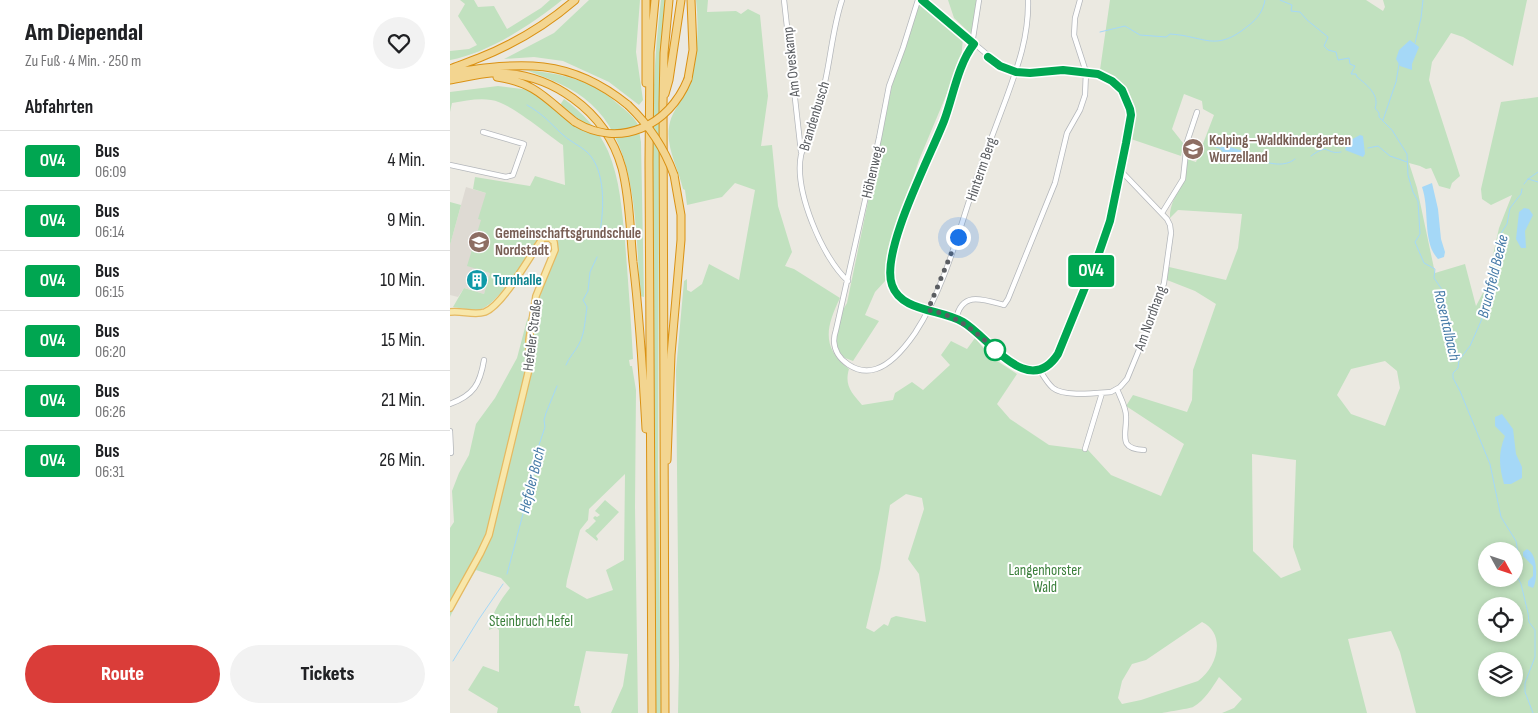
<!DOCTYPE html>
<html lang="de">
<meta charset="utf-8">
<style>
:root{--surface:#fff;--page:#f2f2f2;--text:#202124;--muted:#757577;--line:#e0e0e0;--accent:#da3d39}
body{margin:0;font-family:"Sofia Sans Condensed",sans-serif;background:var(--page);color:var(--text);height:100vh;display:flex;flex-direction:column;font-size:19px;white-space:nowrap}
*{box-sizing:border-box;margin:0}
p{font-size:16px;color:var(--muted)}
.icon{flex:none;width:28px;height:28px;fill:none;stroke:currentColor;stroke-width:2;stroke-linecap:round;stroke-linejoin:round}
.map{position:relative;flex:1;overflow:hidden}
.details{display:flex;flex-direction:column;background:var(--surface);width:450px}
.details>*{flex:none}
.badge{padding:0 10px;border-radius:4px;font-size:18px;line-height:32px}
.needle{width:32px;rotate:130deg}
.tools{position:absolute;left:1028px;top:542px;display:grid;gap:10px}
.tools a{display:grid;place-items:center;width:45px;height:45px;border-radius:50%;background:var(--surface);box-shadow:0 2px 8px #0003;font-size:25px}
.you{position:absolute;width:25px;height:25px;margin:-12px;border:4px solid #fff;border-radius:50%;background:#1a73e8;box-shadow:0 0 0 8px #1a73e833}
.map>.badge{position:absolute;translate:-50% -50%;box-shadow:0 0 0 2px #fff}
h2{padding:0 25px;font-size:19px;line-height:45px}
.round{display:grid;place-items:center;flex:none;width:52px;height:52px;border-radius:26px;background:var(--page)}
.head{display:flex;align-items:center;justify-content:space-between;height:85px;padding:0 25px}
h1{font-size:24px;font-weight:800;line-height:38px}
.cta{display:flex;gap:10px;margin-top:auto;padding:10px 25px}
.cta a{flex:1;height:58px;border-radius:30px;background:var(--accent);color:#fff;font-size:20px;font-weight:800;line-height:58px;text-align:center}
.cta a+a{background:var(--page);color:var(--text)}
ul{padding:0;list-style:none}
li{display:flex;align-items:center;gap:15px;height:60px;padding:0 25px;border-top:1px solid var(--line)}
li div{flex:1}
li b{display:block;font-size:19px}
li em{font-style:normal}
li .badge{min-width:55px;font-weight:700;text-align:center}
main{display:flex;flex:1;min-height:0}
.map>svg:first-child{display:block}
</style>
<main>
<section class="details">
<div class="head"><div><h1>Am Diependal</h1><p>Zu Fuß · 4 Min. · 250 m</p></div><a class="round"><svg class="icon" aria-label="heart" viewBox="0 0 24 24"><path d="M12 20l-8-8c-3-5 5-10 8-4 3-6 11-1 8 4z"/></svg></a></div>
<h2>Abfahrten</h2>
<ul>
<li><span class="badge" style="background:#00a651;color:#fff">OV4</span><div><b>Bus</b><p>06:09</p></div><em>4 Min.</em></li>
<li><span class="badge" style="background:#00a651;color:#fff">OV4</span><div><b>Bus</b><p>06:14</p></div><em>9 Min.</em></li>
<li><span class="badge" style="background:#00a651;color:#fff">OV4</span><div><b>Bus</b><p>06:15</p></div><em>10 Min.</em></li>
<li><span class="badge" style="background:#00a651;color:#fff">OV4</span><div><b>Bus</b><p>06:20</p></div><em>15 Min.</em></li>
<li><span class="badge" style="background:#00a651;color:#fff">OV4</span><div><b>Bus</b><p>06:26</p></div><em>21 Min.</em></li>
<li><span class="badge" style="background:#00a651;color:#fff">OV4</span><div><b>Bus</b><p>06:31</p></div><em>26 Min.</em></li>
</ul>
<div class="cta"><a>Route</a><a>Tickets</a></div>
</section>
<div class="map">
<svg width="1088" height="713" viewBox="0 0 1088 713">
<rect width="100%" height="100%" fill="#ebe9e1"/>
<path fill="#dedad3" d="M739,141L751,144L745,159L737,158Z
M16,187L62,201L34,294L14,288L8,297L0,295V245Z"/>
<path fill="#c1e1bf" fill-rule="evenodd" d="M10,0H24L28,7L44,6L57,29L91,8L100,0H112C82,24 39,53 0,60V51L19,49L27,45L8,16L15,4Z
M139,0H190L186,52L193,100L189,105L159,82L113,61L84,57L54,59L104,33Z
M211,0H216L211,41L209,157L208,470L211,713H206C204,571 203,429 203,286C203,191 199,95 211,0Z
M246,0H258L257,12L286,11L291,14L298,9L310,15L318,96L311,146L322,145L328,206L342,252L335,266L344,269L390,298C376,327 371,348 399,369C394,386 402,393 412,405L443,400L445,393L462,382L473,390L500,365L491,355L501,341L517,349L525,338L541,357L567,374L547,404L560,419L599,445L638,450L661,475L711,496L734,444L676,406L683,395L737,412L742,400L743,370L766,304L745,291L717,280L719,267L776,280L788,248L792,214L728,210L720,218C719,198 737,183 737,159L746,162L764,115L753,109L752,101L734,94L722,129L733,143L731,156L681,139C684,121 686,102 673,86C667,80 657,75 650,70L660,0H916L933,11L935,7L933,0H1077L1063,66L1013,37L1001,33L982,62L979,80L1010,176L1002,183L1000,189L989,186L981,168L976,169L970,166L959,163L967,188L985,273L1015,264L1026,306L1036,287L1049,228L1062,195L1041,205L1032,199L1031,189L1051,102L1088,97V713H966L950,652L941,631L898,639L917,713H772L784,708L792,699L769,677C762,688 755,700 743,707C742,708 717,712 712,713H228L229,665L226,370L234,281L237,279V290L241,292L252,284L259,264L289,280L305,190L285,183L272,197L237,205L235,190L233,189C228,167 214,145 220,122C222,112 235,96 239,84C248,62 249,24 246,0ZM935,361L947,371L950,388L935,426L901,414L887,395L901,369ZM802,454L846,460L843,547L851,570L831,578L803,551ZM456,494L472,498L474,509L458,559L469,574L476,622L446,616L441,618L438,626L434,624L424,632L416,628L430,569L440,505ZM1036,551H1064V579H1036ZM1036,606H1064V634H1036ZM752,622C777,634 767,668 748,681L691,700L672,704L668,698L672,681L682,664L696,660ZM1036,661H1064V689H1036Z
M498,0H527L522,35L504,18Z
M468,3L492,19L513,38L511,60L469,160L437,256L436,280L425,292L415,315L429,321L403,361L395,358L389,352L387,345L386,322L397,303L444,76L458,41Z
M76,70C112,74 141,79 168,104C174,109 183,116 187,123C189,128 190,136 191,142L194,297L190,296C186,237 189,147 141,104C123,87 99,79 76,70Z
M48,86L80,90L129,128L131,121L110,105L114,99C133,113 148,129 158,151C170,179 172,211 175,241C178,280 181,319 183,359L179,360L180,366H182L186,390L185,507L188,713H161L173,686L178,654L136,651L124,706H129L131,713H47L48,708L18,690L33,666L49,672V630L46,627L39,630C40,616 51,599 60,588L51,578L26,570L11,594L0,617V528L4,522L2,491L9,473L19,455L26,424L45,398L67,358L77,320L89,299L108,241L102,235H93C79,252 47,309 27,310C19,310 11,308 3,307L14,288L34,294L40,273L17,266L31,220L28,219L36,193L23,189L25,177L80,186L85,176L115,185L113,145C96,134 60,102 41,100C28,98 15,101 2,103L0,112V92ZM175,474L174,560L156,570L163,590L137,599L116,587L117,580L130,530L138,520L139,509Z
M0,202L11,205L0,245Z
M155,500L169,512L146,536L148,539L147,541L135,531L137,529H138L146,521L143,518L145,516L147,517L150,515L145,511Z"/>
<path fill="#a5d8f7" d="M960,40L969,47L962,64V70L950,66L946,59L949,50Z
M910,135L913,136L915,154L913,157L895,150L899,141Z
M776,146L793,151L792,160L789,161L776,155L769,148Z
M982,183L988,209L991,239L995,252L994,257L988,259C972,242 980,210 972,187Z
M1074,208L1079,209L1083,215L1075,231L1076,248H1071L1066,239L1069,212Z
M1052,414L1063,429L1066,454L1072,467V478L1061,484H1054C1049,466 1048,453 1055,436L1045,426V417Z
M1077,549C1088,554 1088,580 1083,588L1078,586V581L1083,576V566L1073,556V552Z"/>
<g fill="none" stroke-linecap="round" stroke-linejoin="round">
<path stroke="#a5d8f7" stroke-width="1" d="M830,0L842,5L841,11L850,12L857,20L878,37L874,46L878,50L886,52L888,60L899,58L900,64L905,66L901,74H906L907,77C916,84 930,95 925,108L929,113V117L942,130L957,154L958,175L963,192L968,201L970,234L965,242L974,263L985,269L984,278L993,291L990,298L1000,324V333L1009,360L1008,368L1003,373V378L1010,391L1040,464L1051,517L1066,541L1068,553L1065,572L1071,584L1078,613L1079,622L1085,630V657L1075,683V692L1083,713
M650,32L675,26L690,35L716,37L720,34C755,36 765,53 798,26C807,19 813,12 815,0
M965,43L971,18L973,0
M77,105C94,115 98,121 112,134C119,141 129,145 137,152C156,170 154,208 150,232
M933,120L946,82L949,64
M761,145L769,148
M918,148L928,146L940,156L957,162
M792,156L799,157
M861,156C880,142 875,155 891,152
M802,158C815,162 833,169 845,159
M1078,179L1088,182
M1074,184L1078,179L1088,172
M1010,359L1020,346L1031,321L1043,280L1050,235L1057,224L1060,208L1071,194L1072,189
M116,365C119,357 125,352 129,344C135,333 135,319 137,307L133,300L138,291L140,272L147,257
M57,574L85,469L86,454L95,427L94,420L96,413L107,386
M3,661L29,619L53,584"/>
<g stroke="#b4b7bb" stroke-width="6">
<path id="minor" d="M334,0L351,152
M392,0C383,27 381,55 375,82C370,102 364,122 357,141C356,146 352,150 351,155C344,190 372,258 398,281
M468,0L453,48L439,86L429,138L386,330C385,333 384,338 384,341C385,361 408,375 426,369C442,364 456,346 465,333C497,284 510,225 529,171C538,147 547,123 556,99C568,66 579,36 578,0
M472,0L551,66C583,82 621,61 655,77C667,83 677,94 680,108C683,123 677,142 674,157C668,183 664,209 656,234C642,275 623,314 607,354C598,368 583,373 567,367L513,322L497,315L471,308L452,301L445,292L440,279L441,261L450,229L467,184L497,113L514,61L524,44
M520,41L523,38L529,0
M0,165L56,177L63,175L74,144L33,132
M712,213L733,179L737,142L747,112
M506,319C512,291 532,299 554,305L558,299L605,183L617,133L630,110L635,95L636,72L624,35L625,18L630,0
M589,369C593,375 597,383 603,388C614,397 646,393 661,392L670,387L677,379L705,311L714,283L721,233L720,225L717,219L671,171
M667,389C670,397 676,407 676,416C677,434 667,449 694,450
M0,404C24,395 30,384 34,360
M0,431L1,453
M635,449L652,393"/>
</g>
<g stroke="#e5b961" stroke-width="8">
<path id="major" d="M0,312C11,310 24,316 35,312C54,304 80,255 93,238H100L104,242L105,250L86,296L79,340V369L39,535L30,554L0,608"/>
</g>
<g stroke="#da9113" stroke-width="9">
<path id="highway" d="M0,69C10,65 19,62 29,58C64,44 96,25 125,0
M0,73C71,62 119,57 178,105
M47,77C86,83 96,99 125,122
M238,79L243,50L241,0
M0,80C13,78 28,74 41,73C101,71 156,111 172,168C180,199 180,231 183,262C190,318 193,373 196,429
M196,83V0
M215,94L219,80L231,0
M217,460L221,355L231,240V215L224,175
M202,713L199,162L200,52L205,0
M215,713L213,104L214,53L219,0"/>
</g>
<use href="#minor" stroke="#fff" stroke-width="4.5"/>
<use href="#major" stroke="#f8e7aa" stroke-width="5.5"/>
<use href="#highway" stroke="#f3d590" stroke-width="7"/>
<g stroke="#da9113" stroke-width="9" stroke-linecap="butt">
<path id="highway-bridge" d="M178,105C200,126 214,147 224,175
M125,122C170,149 219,126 238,79"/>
</g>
<use href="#highway-bridge" stroke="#f3d590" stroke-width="7"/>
</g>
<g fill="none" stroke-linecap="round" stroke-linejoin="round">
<g stroke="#fff" stroke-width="11">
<path id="line" d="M472,0L524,44C508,64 503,97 494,121C480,157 430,252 442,285C451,312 491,309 513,322C539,337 578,400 608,354L649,253L660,221L676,143L681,115L680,109L672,90L662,81L648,74L613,70L580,73L566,72L550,66L538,57"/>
</g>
<use href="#line" stroke="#00a651" stroke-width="8"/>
<path stroke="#5a5d61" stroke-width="5" stroke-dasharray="0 9" d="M508,237L478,310C509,316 524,331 547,351L545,350"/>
</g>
<defs>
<g id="school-disc" transform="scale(1.125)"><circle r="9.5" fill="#8d6e63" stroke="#fff"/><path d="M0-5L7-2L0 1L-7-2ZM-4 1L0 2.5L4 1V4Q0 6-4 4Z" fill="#fff"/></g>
<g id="building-disc" transform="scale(1.125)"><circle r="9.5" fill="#0f9aa8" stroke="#fff"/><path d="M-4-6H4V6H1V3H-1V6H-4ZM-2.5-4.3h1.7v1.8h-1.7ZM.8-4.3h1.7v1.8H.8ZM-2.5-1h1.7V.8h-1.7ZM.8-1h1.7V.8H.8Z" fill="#fff"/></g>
</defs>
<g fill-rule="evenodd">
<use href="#school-disc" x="743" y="149"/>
<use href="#school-disc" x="29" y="242"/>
<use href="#building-disc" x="27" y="280"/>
</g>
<circle fill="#fff" stroke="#00a651" stroke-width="2.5" cx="545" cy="350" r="10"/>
<g text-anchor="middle" stroke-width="4" stroke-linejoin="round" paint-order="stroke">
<g font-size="15" fill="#5a5d61" stroke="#fff">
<text transform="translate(341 62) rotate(-96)" y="5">Am Oveskamp</text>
<text transform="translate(364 116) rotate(-73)" y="5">Brandenbusch</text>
<text transform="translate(531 169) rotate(-71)" y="5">Hinterm Berg</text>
<text transform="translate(422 172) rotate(-77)" y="5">Höhenweg</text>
<text transform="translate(700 318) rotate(-70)" y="5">Am Nordhang</text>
<text transform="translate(82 335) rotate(-83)" y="5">Hefeler Straße</text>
</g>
<g font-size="15" font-weight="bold" fill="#785e54" stroke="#fff" text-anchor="start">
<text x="759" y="145">Kolping–Waldkindergarten<tspan x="759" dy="17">Wurzelland</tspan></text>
<text x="45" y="238">Gemeinschaftsgrundschule<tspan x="45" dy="17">Nordstadt</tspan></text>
</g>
<g font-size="15" font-weight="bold" fill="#0d838f" stroke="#fff" text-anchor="start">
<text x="43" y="285">Turnhalle</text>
</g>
<g font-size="15" fill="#3b7f3b" stroke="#fff">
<text x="595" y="575">Langenhorster<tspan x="595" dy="17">Wald</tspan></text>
<text x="81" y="626">Steinbruch Hefel</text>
</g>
<g font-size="16" font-style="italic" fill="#457aa7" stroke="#fff">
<text transform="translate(1042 276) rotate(-76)" y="6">Bruchfeld Beeke</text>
<text transform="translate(998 325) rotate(77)" y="6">Rosentalbach</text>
<text transform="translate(81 480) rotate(-76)" y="6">Hefeler Bach</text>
</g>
</g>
</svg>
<div class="tools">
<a><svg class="needle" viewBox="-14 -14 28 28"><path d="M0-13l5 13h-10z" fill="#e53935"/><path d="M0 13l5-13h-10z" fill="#757577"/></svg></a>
<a><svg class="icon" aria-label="locate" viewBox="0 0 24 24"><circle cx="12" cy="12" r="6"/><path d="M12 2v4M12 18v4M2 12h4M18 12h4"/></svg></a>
<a><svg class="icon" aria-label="layers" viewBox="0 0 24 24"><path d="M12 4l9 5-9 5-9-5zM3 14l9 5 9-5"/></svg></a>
</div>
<div class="you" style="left:508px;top:237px"></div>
<b class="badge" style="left:641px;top:271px;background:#00a651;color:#fff">OV4</b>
</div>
</main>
